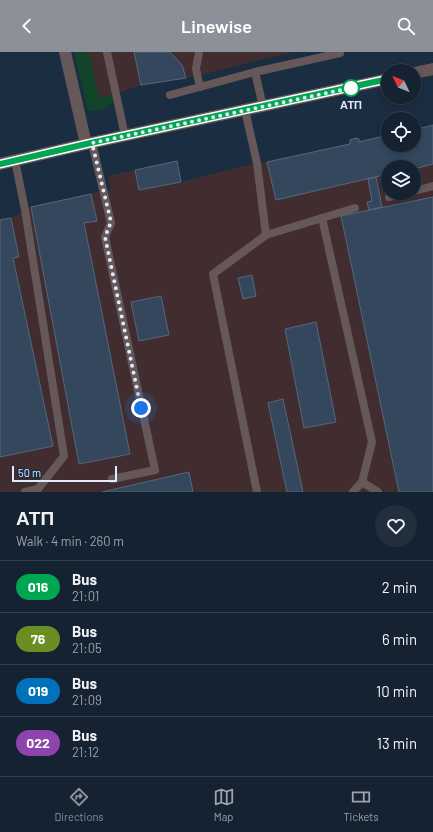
<!DOCTYPE html>
<meta charset="utf-8">
<style>
:root{--surface:#142231;--page:#212f3d;--text:#f1f3f6;--muted:#9da4ab;--line:#333f4d;--accent:#8c9099}
body{margin:0;font-family:Barlow,sans-serif;background:var(--page);color:var(--text);height:100vh;display:flex;flex-direction:column;font-size:15px;white-space:nowrap}
*{box-sizing:border-box;margin:0}
p{font-size:13px;color:var(--muted)}
.icon{flex:none;width:22px;height:22px;fill:none;stroke:currentColor;stroke-width:2;stroke-linecap:round;stroke-linejoin:round}
.map{position:relative;height:440px;overflow:hidden}
.sheet{display:flex;flex-direction:column;background:var(--surface);flex:1}
.sheet>*{flex:none}
.badge{padding:0 8px;border-radius:13px;font-size:14px;line-height:26px}
.needle{width:26px;rotate:313deg}
.tools{position:absolute;left:381px;top:12px;display:grid;gap:8px}
.tools a{display:grid;place-items:center;width:40px;height:40px;border-radius:50%;background:var(--surface);box-shadow:0 2px 6px #0003,0 0 0 1px var(--line);font-size:20px}
.scale{position:absolute;left:12px;bottom:10px;width:105px;box-sizing:border-box;padding-left:4px;border:2px solid #dfebf8;border-top:0;font-size:11px;line-height:14px;white-space:nowrap;color:#dfebf8;-webkit-text-stroke:3px #1b2d41;paint-order:stroke}
.you{position:absolute;width:20px;height:20px;margin:-10px;border:3px solid #fff;border-radius:50%;background:#1a73e8;box-shadow:0 0 0 6px #1a73e833}
.map>.badge{position:absolute;translate:-50% -50%;box-shadow:0 0 0 2px #fff}
.round{display:grid;place-items:center;flex:none;width:42px;height:42px;border-radius:21px;background:var(--page)}
.overview{display:flex;align-items:center;justify-content:space-between;height:68px;padding:0 16px}
h1{font-size:19px;font-weight:600;line-height:30px}
ul{padding:0;list-style:none}
li{display:flex;align-items:center;gap:12px;height:52px;padding:0 16px;border-top:1px solid var(--line)}
li div{flex:1}
li b{display:block;font-size:15px}
li em{font-style:normal}
li .badge{min-width:44px;font-weight:700;text-align:center}
header{display:flex;justify-content:space-between;align-items:center;height:52px;padding:0 16px;background:var(--accent);color:#fff;font-size:18px;font-weight:600}
.menu{display:flex;justify-content:space-around;align-items:center;height:56px;border-top:1px solid var(--line);background:var(--surface);font-size:11px;color:var(--muted)}
.menu a{display:grid;justify-items:center;gap:2px}
.menu .selected{color:var(--accent)}
.map>svg:first-child{display:block}
</style>
<header><svg class="icon" aria-label="back" viewBox="0 0 24 24"><path d="M15 5l-7 7 7 7"/></svg>Linewise<svg class="icon" aria-label="search" viewBox="0 0 24 24"><circle cx="10" cy="10" r="6"/><path d="M15 15l6 6"/></svg></header>
<div class="map">
<svg width="433" height="440" viewBox="0 0 433 440">
<rect width="100%" height="100%" fill="#1b2d41"/>
<path fill="#412d30" fill-rule="evenodd" d="M89,0H292L197,24L141,33L116,42L99,46Z
M433,73V440H0V168L11,166L31,155L111,137L108,124L135,118L139,138L181,130L257,111L267,110L350,92V88L356,86L359,87L360,90L388,83V93H414V78ZM388,115H414V141H388Z"/>
<path fill="#12442a" d="M74,0H89L99,46L113,43L114,50L104,57L88,59Z"/>
<path fill="#34475c" stroke="#54687f" d="M134,0H170L182,13L186,26L141,33Z
M433,73V112L414,117V115H388V122L276,148L267,110L350,92V88L356,86L359,87V90L388,83V93H414V78Z
M177,109L181,130L139,138L135,118Z
M376,125L382,155L369,158L367,150L372,149L368,127Z
M91,142L97,169L84,171L130,402L79,412L31,155Z
M433,145V440H399L341,164Z
M11,166L19,205L13,206L53,394L0,405V168Z
M252,223L256,244L243,247L238,226Z
M161,244L169,283L139,289L131,250Z
M316,270L336,370L304,376L285,277Z
M283,347L303,440H287L268,351Z
M189,420L193,440H102Z"/>
<g fill="none" stroke-linecap="round" stroke-linejoin="round">
<path stroke="#665859" stroke-width="8" d="M107,0L125,84
M199,0L196,17L200,35
M255,20L263,55
M170,43L255,20L340,1
M245,58L257,111L266,183
M92,91L111,171L105,185L155,418L112,427
M15,108L25,158L64,404L38,437L25,440
M414,139L433,134
M389,145L405,141
M322,166L372,390L362,430L353,440
M362,430L378,440
M257,440L213,222L266,183L355,156"/>
<path stroke="#665859" stroke-width="12" d="M65,0L86,92"/>
<path stroke="#665859" stroke-width="12" d="M414,21L433,17
M0,112L86,92L388,27"/>
</g>
<g fill="none" stroke-linecap="round" stroke-linejoin="round">
<g stroke="#fff" stroke-width="9">
<path id="line" d="M0,112L86,92L388,27"/>
</g>
<use href="#line" stroke="#00a651" stroke-width="6"/>
<path stroke="#dfebf8" stroke-width="4" stroke-dasharray="0 7.2" d="M141,356L105,185L111,170L92,91L351,36"/>
</g>
<circle fill="#fff" stroke="#00a651" stroke-width="2" cx="351" cy="36" r="8"/>
<g text-anchor="middle" stroke-width="3" stroke-linejoin="round" paint-order="stroke">
<g font-size="11" font-weight="bold" fill="#dfebf8" stroke="#1b2d41">
<text x="351" y="57">АТП</text>
</g>
</g>
</svg>
<div class="tools">
<a><svg class="needle" viewBox="-14 -14 28 28"><path d="M0-13l5 13h-10z" fill="#e53935"/><path d="M0 13l5-13h-10z" fill="#9da4ab"/></svg></a>
<a><svg class="icon" aria-label="locate" viewBox="0 0 24 24"><circle cx="12" cy="12" r="6"/><path d="M12 2v4M12 18v4M2 12h4M18 12h4"/></svg></a>
<a><svg class="icon" aria-label="layers" viewBox="0 0 24 24"><path d="M12 4l9 5-9 5-9-5zM3 14l9 5 9-5"/></svg></a>
</div>
<div class="scale">50 m</div>
<div class="you" style="left:141px;top:356px"></div>
</div>
<section class="sheet">
<div class="overview"><div><h1>АТП</h1><p>Walk · 4 min · 260 m</p></div><a class="round"><svg class="icon" aria-label="heart" viewBox="0 0 24 24"><path d="M12 20l-8-8c-3-5 5-10 8-4 3-6 11-1 8 4z"/></svg></a></div>
<ul>
<li><span class="badge" style="background:#00a651;color:#fff">016</span><div><b>Bus</b><p>21:01</p></div><em>2 min</em></li>
<li><span class="badge" style="background:#6b8e23;color:#fff">76</span><div><b>Bus</b><p>21:05</p></div><em>6 min</em></li>
<li><span class="badge" style="background:#0072bc;color:#fff">019</span><div><b>Bus</b><p>21:09</p></div><em>10 min</em></li>
<li><span class="badge" style="background:#8e44ad;color:#fff">022</span><div><b>Bus</b><p>21:12</p></div><em>13 min</em></li>
</ul>
</section>
<nav class="menu">
<a class="selected"><svg class="icon" aria-label="directions" viewBox="0 0 24 24"><path d="M12 3l9 9-9 9-9-9zM9 14v-3h6M13 9l2 2-2 2"/></svg>Directions</a>
<a><svg class="icon" aria-label="map" viewBox="0 0 24 24"><path d="M3 6l6-2 6 2 6-2v14l-6 2-6-2-6 2zM9 4v14M15 6v14"/></svg>Map</a>
<a><svg class="icon" aria-label="tickets" viewBox="0 0 24 24"><path d="M3 7h18v10H3zM15 7v10"/></svg>Tickets</a>
</nav>
